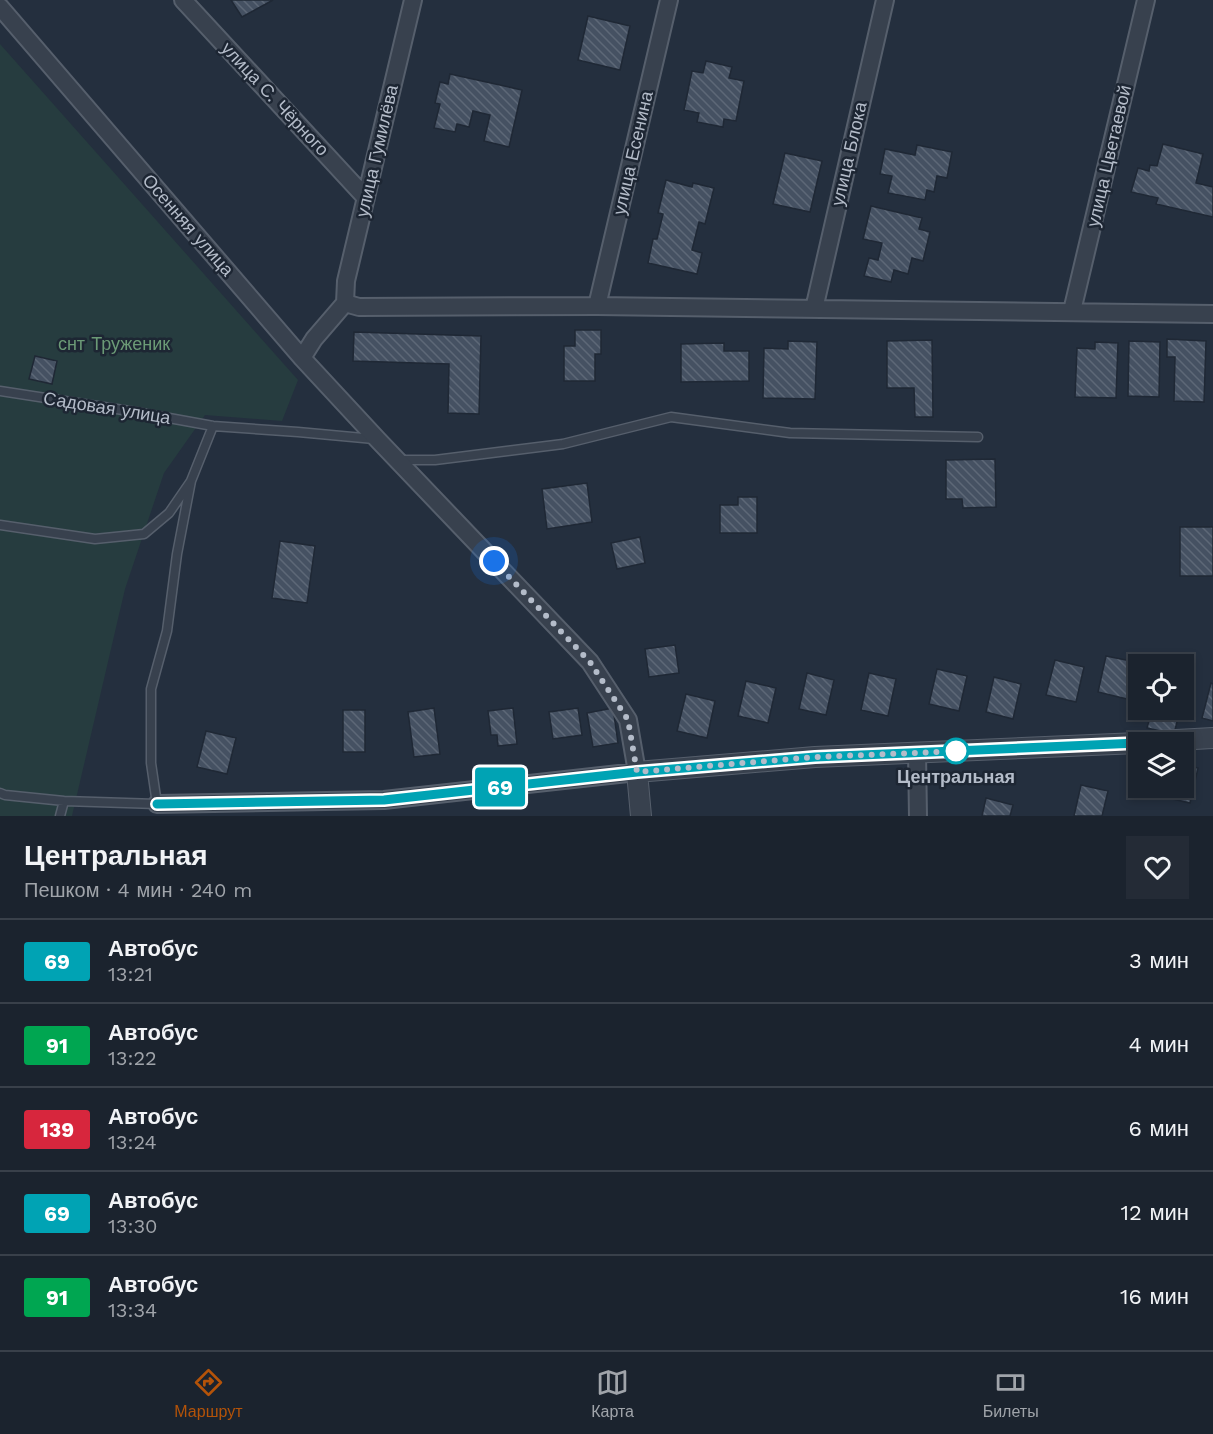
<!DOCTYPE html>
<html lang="ru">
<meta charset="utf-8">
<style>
:root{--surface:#1b232e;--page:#242b36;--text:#f1f3f6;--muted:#a0a4aa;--line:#39404a;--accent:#b45309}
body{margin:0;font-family:"Work Sans",sans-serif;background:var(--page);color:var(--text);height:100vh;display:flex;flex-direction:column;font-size:22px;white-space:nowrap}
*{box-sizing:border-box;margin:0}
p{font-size:20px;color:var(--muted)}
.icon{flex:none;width:33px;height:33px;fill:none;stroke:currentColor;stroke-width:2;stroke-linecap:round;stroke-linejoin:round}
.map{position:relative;height:816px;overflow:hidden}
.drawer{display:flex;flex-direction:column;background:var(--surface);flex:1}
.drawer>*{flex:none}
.badge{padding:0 12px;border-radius:4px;font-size:21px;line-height:39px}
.buttons{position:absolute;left:1128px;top:654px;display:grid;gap:12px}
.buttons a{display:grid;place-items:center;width:66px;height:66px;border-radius:0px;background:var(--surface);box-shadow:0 3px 9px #0003,0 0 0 2px var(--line);font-size:30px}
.you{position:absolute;width:30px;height:30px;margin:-15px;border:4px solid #fff;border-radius:50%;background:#1a73e8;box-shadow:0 0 0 9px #1a73e833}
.map>.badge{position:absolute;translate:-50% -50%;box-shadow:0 0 0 3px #fff}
.round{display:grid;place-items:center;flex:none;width:63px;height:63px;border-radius:0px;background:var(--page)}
.summary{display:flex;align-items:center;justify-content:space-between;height:102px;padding:0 24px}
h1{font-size:28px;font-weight:700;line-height:45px}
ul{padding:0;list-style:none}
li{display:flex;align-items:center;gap:18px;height:84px;padding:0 24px;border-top:2px solid var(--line)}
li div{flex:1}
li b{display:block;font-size:22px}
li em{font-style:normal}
li .badge{min-width:66px;font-weight:700;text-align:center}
.tab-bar{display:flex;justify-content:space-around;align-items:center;height:84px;border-top:2px solid var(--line);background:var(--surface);font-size:16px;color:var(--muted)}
.tab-bar a{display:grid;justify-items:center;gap:3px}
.tab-bar .active{color:var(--accent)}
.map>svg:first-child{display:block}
</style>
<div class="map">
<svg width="1213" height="816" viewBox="0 0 1213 816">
<defs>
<pattern id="building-back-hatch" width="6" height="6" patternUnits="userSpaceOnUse" patternTransform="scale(1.5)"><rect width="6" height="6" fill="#455162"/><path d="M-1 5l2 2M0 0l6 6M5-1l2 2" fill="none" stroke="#5d6877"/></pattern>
</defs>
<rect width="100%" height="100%" fill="#242f3e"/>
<path fill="#263c3f" d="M0,44L298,380L282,421L205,415L164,473L125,589L72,816H0Z"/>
<path fill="url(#building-back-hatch)" stroke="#1f2835" stroke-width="1.5" d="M231,0H273L242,17Z
M588,16L630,26L620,70L578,60Z
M706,61L732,67L729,78L744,81L736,121L724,119L723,127L697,122L699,113L684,110L692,71L703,73Z
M450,74L522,90L509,147L484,141L490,115L473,111L469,127L457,124L455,132L434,128L440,104L435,103L440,82L448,84Z
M1163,144L1203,154L1196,183L1213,187V217L1156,204L1158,198L1131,192L1138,168L1149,171L1150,165L1157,166Z
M917,145L952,152L947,178L937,176L934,192L927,190L925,200L888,193L892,176L880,174L885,149L915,155Z
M785,153L822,161L810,212L773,204Z
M666,180L692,187L693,183L714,188L705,224L699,222L692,250L702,253L697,274L648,263L653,239H657L663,214L658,213Z
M871,206L922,218L919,229L930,232L923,261L912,258L908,274L894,270L891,282L864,276L869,258L878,260L882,243L863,239Z
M575,330H601V354H595V381H564V346H575Z
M354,332L481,336L479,414L448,413L449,364L353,361Z
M1167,339L1206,341L1204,402L1174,401L1175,357H1167Z
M932,340L933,417H915L914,388H887V341Z
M788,341L817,342L815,399L763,398L764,348L788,349Z
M1129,341L1160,342L1159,397L1128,396Z
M1095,342L1118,343L1116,398L1075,397L1077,348L1095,349Z
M724,343V351H749V381L681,382V344Z
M35,356L57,361L52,384L29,379Z
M995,459L996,507L963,508L962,499H946V460Z
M587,483L592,522L547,529L542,489Z
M738,497H757V533H720V505H738Z
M1180,527H1213V576H1180Z
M640,537L645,563L617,569L611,543Z
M280,541L315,546L307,603L272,598Z
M675,645L679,673L649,677L645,649Z
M1106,656L1136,662L1127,699L1098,692Z
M1055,660L1084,667L1076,702L1046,695Z
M937,669L967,676L959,711L929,704Z
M807,673L834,680L826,715L799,709Z
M869,673L896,679L888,716L861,710Z
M994,677L1021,684L1013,719L986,712Z
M746,681L776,688L768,723L738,716Z
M1211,683L1213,684V721L1202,718Z
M686,694L715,701L707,738L677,731Z
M434,708L440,754L414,757L408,712Z
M513,708L517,744L498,746L497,735H491L488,711Z
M578,708L582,735L553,739L549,712Z
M613,708L618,743L593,747L587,713Z
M343,710H365V752H343Z
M1152,710H1180L1174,734L1147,728Z
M206,731L236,738L227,774L197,767Z
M1184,765L1198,768L1190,803L1160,796L1162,788H1184Z
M1081,785L1108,791L1102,816H1074Z
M986,798L1013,805L1010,816H982Z"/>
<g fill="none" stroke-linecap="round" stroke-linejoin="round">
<g stroke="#565f6c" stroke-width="11">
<path id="service" d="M0,391L136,412L213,426L298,432L374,439
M398,460H435L563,444L671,417L790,433L978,437
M0,525L95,539L144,534L169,513L191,481L213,426
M0,793L5,795L64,801L157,804L151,763V689L167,631L177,554L191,481
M60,816L64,801"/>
</g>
<g stroke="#565f6c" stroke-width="20">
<path id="minor" d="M183,0L366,198
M0,7L302,358L378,440L590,662L628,720L637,772L384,800L157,804
M345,303L359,307L597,306L1213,314
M345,303L346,281L413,0
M597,306L669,0
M814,309L885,0
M1072,311L1146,0
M302,358L314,339L345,303
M917,753L918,816"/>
</g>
<g stroke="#565f6c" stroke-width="22">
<path id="tertiary" d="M1140,742L1213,738
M641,816L637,772L815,757L1138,743"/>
</g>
<use href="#service" stroke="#38414e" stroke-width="8"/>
<use href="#minor" stroke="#38414e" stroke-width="16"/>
<use href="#tertiary" stroke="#38414e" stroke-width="20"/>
</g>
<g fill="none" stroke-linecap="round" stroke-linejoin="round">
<g stroke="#fff" stroke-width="14">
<path id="line" d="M157,804L384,800L637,772L815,757L1138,743"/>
</g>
<use href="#line" stroke="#00a3b4" stroke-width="9"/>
<path stroke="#b4bcc9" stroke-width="6" stroke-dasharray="0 10.8" d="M494,561L590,662L628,720L637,772L815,757L964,751H956"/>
</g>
<circle fill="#fff" stroke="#00a3b4" stroke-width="3" cx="956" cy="751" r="12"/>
<g text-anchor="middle" stroke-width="5" stroke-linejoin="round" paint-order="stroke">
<g font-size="18" fill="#b4bcc9" stroke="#1d2633">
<text transform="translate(275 99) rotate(47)" y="6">улица С. Чёрного</text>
<text transform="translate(377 151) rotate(-77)" y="6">улица Гумилёва</text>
<text transform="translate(633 153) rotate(-77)" y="6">улица Есенина</text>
<text transform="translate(849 154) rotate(-77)" y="6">улица Блока</text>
<text transform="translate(1109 156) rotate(-77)" y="6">улица Цветаевой</text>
<text transform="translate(188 225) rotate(49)" y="6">Осенняя улица</text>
<text transform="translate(107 408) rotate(9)" y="6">Садовая улица</text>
</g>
<g font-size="18" fill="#6b9a76" stroke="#1d2633">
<text x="114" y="350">снт Труженик</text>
</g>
<g font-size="18" font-weight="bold" fill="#b4bcc9" stroke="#1d2633">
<text x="956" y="783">Центральная</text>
</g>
</g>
</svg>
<div class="buttons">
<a><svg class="icon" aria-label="locate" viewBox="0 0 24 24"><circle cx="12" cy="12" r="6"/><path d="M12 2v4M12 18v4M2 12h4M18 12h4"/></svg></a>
<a><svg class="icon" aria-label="layers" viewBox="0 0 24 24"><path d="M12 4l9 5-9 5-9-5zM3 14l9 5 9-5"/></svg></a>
</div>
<div class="you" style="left:494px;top:561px"></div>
<b class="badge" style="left:500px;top:787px;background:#00a3b4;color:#fff">69</b>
</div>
<section class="drawer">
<div class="summary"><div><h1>Центральная</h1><p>Пешком · 4 мин · 240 m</p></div><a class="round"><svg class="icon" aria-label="heart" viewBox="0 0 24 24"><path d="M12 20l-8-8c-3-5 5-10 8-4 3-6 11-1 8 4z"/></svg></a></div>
<ul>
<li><span class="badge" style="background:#00a3b4;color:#fff">69</span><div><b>Автобус</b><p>13:21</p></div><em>3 мин</em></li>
<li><span class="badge" style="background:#00a651;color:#fff">91</span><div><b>Автобус</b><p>13:22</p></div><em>4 мин</em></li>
<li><span class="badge" style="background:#d7263d;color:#fff">139</span><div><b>Автобус</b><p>13:24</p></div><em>6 мин</em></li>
<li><span class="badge" style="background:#00a3b4;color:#fff">69</span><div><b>Автобус</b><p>13:30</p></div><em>12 мин</em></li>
<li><span class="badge" style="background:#00a651;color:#fff">91</span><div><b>Автобус</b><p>13:34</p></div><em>16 мин</em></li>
</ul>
</section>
<nav class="tab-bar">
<a class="active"><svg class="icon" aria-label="directions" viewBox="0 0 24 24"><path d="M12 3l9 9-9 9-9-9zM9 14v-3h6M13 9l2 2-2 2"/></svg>Маршрут</a>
<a><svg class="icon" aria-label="map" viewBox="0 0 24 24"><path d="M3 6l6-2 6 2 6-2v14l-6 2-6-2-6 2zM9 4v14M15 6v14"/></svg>Карта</a>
<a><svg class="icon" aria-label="tickets" viewBox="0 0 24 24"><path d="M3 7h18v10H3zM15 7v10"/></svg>Билеты</a>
</nav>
